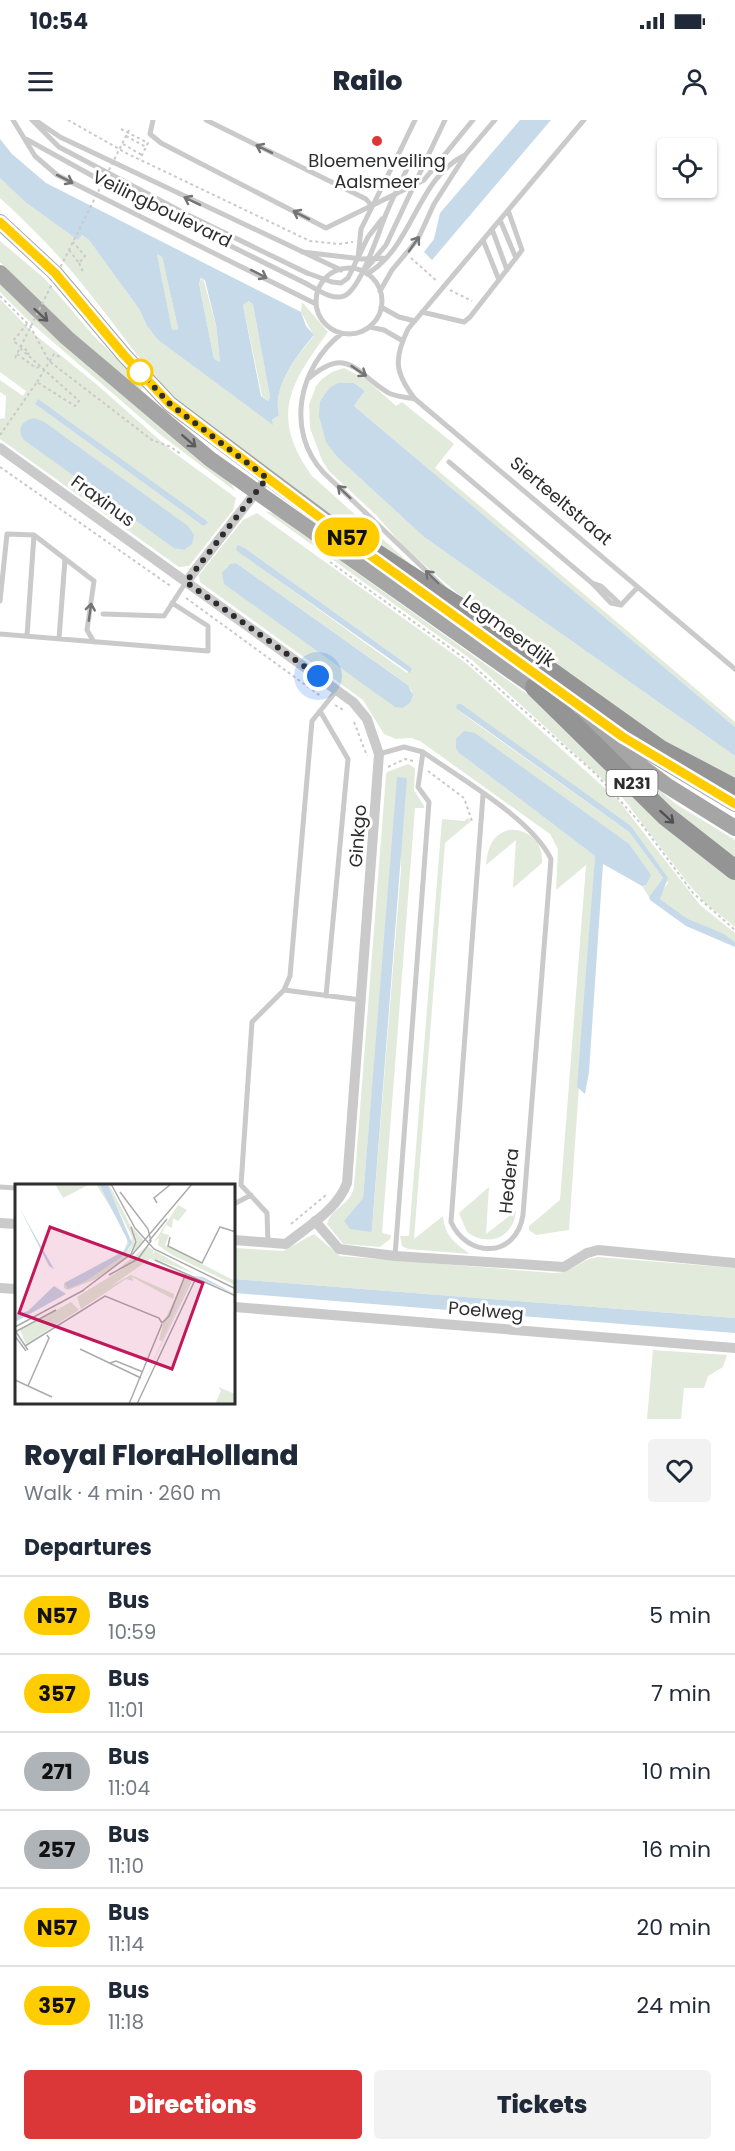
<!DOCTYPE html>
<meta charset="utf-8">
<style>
:root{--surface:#fff;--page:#f2f2f3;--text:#1f2937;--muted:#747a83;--line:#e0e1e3;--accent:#db3738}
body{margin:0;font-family:Poppins,sans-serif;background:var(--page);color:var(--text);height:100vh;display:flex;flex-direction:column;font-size:22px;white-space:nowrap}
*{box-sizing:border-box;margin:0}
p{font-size:20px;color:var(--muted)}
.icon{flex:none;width:33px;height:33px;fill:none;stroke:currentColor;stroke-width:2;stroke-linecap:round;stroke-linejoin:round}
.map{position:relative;height:1299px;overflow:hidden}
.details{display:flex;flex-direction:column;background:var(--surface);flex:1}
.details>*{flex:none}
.badge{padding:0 12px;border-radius:20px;font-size:21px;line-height:39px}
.buttons{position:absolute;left:657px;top:18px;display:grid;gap:12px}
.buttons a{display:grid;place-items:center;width:60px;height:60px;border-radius:6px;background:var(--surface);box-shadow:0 2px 4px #0004;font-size:30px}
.you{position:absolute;width:30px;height:30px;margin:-15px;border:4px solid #fff;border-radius:50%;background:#1a73e8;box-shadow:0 0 0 9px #1a73e833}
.map>.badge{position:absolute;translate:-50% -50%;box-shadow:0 0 0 3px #fff}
h2{padding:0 24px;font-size:22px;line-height:54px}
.round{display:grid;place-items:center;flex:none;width:63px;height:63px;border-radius:6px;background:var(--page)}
.overview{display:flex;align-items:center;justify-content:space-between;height:102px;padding:0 24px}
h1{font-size:28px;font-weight:800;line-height:45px}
.cta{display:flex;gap:12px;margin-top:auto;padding:12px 24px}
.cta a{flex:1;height:69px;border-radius:6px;background:var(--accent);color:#fff;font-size:24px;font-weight:800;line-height:69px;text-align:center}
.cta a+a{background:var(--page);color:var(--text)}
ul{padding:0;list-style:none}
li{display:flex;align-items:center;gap:18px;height:78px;padding:0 24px;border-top:2px solid var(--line)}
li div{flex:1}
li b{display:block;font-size:22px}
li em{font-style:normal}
li .badge{min-width:66px;font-weight:700;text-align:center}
.status{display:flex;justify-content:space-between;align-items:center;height:42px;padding:0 30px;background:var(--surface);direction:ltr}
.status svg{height:16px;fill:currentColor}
header{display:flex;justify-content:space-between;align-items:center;height:78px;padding:0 24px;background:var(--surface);font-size:27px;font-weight:800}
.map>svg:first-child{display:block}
</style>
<div class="status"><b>10:54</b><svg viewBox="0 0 49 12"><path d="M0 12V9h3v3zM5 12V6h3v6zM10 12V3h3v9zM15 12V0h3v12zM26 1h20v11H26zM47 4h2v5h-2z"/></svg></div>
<header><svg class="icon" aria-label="menu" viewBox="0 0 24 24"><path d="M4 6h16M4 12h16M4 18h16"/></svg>Railo<svg class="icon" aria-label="person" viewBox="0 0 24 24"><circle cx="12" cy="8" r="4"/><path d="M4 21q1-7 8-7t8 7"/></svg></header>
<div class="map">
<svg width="735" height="1299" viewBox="0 0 735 1299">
<rect width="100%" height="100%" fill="#fff"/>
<path fill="#e2eadb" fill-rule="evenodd" d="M0,58L25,82L77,119L82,115L89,120L139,189L147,206L158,220L272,304V300L279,295C272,267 297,235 314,216L301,192L302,182L328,212C290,264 269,296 312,356L425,457L369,426L175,279C145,249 121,212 94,179C66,142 34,109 0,78Z
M0,121L44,158L93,215L144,266L140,271L73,215L0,142Z
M157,134L162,137L178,208L176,210L172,209Z
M203,158L216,205L220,242L214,239L199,162Z
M0,161L231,363L235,371L162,316L31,203L0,172Z
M0,179L33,213L95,263L172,331L236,378L233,390L189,446L179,447L0,319V299L5,298L6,276L0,272V260L23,276L26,271L0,252ZM38,280L206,400L207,403L203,406L35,284Z
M249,181L253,185L270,277L268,281L262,276L243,185Z
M344,248L367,260L396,286L402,282L454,324L435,348L735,602V607L354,286L365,271L354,263L329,268L320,281L338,338L424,417L735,636V667L674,636L473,487L404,427L376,395L329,351L322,340L310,308L309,285L316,266L322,259L332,252Z
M265,391L273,393L537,581L735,754V807L704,782L687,762L622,677L472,540Z
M257,393L467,544L619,681L700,785L735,813V822L688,799L660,779L661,773L668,763L631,706L456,589L629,712L663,758L649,777L642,766L646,765L459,633L595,736L569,1110L536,1115L529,1110V1106L560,1080L586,745L556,770L558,729L550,714L420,621L411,618L396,619L384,614L363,580L200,462L199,455L243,400ZM237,426L245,428L412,548L407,553L236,430ZM236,443L407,564L412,571L410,583L403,588L226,447Z
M603,624L676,684L735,720V745L714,731Z
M408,644L415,648L414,670L424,686V688H415L382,1113L391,1115L390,1119L380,1127L343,1124L327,1104C331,1088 351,1085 354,1067L386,655L387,652ZM398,657L401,749L372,1109L362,1111L345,1100L363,1078Z
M468,698L471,701L445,723L414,1119L443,1096C445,1117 455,1123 470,1134L408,1129L402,1126L400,1116H409L442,699L464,701Z
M508,710C528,708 544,723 542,743L513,768L516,720L486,745C488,728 491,716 508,710Z
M489,1067L486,1114L516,1091C514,1117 488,1128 467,1112L459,1093Z
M314,1114L340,1136L553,1153C574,1153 580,1139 598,1137L735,1148V1198L234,1159V1128L283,1131Z
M653,1230L727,1235L723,1247L708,1256L704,1268H684L681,1299H647Z"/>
<path fill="#c7dae9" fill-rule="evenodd" d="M520,0H551L432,140L424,132L434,119L440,93Z
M0,19L12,34L46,63L301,192L306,206L314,215C297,235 272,267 279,295L272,300L273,305L158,220L147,206L139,189L89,120L82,115L78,120L25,82L0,58ZM157,134L162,137L178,208L176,210L172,209ZM201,158L205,160L216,205L220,242L214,239L199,163ZM249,181L253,185L270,277L268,281L261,276L243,185Z
M338,263H354L365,271L354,286L735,607V636L424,417L338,338L326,322L319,296L320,281L329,268Z
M38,279L206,400L208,403L203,406L35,284Z
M34,298L43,301L188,406L194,415L192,424L184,430L174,428L24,320C16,310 22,300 34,298Z
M237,425L245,428L412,548L410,553L241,434L236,430Z
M236,443L408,565L413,575L410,583L403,588L395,587L224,464L222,453L230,444Z
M457,584H461L631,706L668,758L660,779L688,799L722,813L735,822V827L686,806L650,780L649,777L663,758L629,712L456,588Z
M464,611L475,613L629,724L651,755L646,765L642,766L603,744L589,952L585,974L577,967L595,736L459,633L456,628V619Z
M397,657L407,658L372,1109L371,1112L350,1109L344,1101L363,1078Z
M234,1159L735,1198V1213L234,1173Z"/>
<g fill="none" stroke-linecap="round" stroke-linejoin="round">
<path stroke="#cacaca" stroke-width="2" stroke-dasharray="3 3" stroke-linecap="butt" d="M68,0L128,34L310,121L339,124L353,122
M121,9L148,23L140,39
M126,16L146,27
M123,24L142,35
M69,130L79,143L85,136L73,122
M411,138L438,162
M79,143L84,154
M450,170L472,181
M0,176L30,206L49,241L152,320L171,327L182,335
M27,204L13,221L29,232L28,235
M17,234L36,248L42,246
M37,262L54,234L62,238
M0,315L37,262L75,286L79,281L20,228
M0,347L172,467
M330,442L464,538L596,654L643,706L693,773L735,810
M186,478L322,577
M335,585L345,591
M354,602L367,636
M388,647L405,639L413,641
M428,651L464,678L472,701
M291,1104L326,1075"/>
<path stroke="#cacaca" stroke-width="5" d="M13,0L35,36L57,55L316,184
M32,0L59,27L186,94L307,153
M35,0L60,17L341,150
M153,0L150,14L161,23L326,108L424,60L473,0
M206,0L366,79L371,85
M584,0L408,209C394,238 394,252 415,279L735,549
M26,19L118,70L305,163
M401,29L415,0
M425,42L445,0
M508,90L522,130L516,138
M492,109L507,150
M483,120L499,160
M302,132L362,139L386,138
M316 181a33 33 0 1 1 66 0a33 33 0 1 1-66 0Z
M367,154C414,126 416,59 465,35
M380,171L392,150L418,119L434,84L466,34L495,0
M381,187L399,197L415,201
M422,192L464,202L470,197L516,138L500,100
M370,207L384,210L403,221
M341,214C299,247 285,310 323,352L443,467
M309,258C348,225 356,253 387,272C394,277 407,277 415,279
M449,342L592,463L611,483L621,485
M592,463L601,466L620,484
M0,481L7,414L34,415L94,461L87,510L94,522
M621,485L638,467
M103,494L164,496L186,462
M0,514L208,531V506L172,483
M27,516L34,415
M59,519L65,439
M320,591L348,639L326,876
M379,634L404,627L423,632C461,659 532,699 551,739L523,1095C516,1139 467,1138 451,1102L483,675
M284,870L361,880
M0,1067L16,1068
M234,1084L251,1075
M268,1123L267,1093L241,1065L252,902L284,870L290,856L312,601L337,570
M395,1136L429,682L418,667L423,632"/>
<path stroke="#cacaca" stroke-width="10" d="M0,328L353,582L367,599L379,634L347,1063C337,1090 308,1106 286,1124L234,1120
M186,462L267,358
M315,1101L339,1129L395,1136L564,1147L587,1133L598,1130L735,1143
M0,1103L16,1104
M0,1168L16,1169
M234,1187L735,1228"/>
<path stroke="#a5a5a5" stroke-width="16" d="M0,102L55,153L124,235L170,284L349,418
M0,153L67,218L210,339L534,567
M439,485L623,617L735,684
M579,600L666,665L735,708"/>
<path stroke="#949494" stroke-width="20" d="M339,410L474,497L659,629L735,669
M535,567L666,696L735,750"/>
<path stroke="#cacaca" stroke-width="2" stroke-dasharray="3 3" stroke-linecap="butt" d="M15,238L130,8"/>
<path stroke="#cacaca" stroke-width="5" d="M358,138L361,109L401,29
M366,149L386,125L425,42
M307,153L332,162L341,163L348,158L368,117L382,99
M305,163C315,168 332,181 344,176C361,169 379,111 386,94C394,75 403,57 412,39"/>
</g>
<defs><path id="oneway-shaft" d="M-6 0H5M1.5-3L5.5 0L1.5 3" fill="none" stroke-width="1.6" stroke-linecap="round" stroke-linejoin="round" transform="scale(1.5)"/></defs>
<g stroke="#747474">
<use href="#oneway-shaft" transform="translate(264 29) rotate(-154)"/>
<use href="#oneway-shaft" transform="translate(65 59) rotate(27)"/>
<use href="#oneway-shaft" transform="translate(192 81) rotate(-154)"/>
<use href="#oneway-shaft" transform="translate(301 95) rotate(-153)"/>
<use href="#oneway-shaft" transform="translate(414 124) rotate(-55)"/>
<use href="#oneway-shaft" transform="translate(259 154) rotate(27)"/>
<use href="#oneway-shaft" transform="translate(359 251) rotate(34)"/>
<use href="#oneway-shaft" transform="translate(344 372) rotate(-136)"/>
<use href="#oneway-shaft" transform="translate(432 457) rotate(-136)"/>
<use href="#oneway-shaft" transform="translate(90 492) rotate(-82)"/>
</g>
<g stroke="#5d5d5d">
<use href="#oneway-shaft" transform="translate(41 195) rotate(42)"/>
<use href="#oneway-shaft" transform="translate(189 321) rotate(41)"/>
</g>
<use stroke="#515151" href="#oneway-shaft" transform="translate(667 697) rotate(42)"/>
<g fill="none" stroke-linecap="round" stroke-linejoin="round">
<g stroke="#fff" stroke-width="14">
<path id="line" d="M0,102L55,153L124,235L170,284L360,428L623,617L735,684"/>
</g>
<use href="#line" stroke="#fc0" stroke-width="9"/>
<path stroke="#2d2d2d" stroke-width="6" stroke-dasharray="0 10.8" d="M140,252L170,284L267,358L186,462L318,556"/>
</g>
<circle fill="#db3738" stroke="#fff" stroke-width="2" cx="377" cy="21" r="6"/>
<circle fill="#fff" stroke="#fc0" stroke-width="3" cx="140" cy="252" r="12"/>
<g text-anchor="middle" stroke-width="6" stroke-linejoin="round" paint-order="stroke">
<rect fill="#fff" stroke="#6c6c6c" stroke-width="1.5" x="606.5" y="650" width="51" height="26" rx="4.5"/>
<g font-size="16" font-weight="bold" fill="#2d2d2d">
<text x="632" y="669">N231</text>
</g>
<g font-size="18" fill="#2d2d2d" stroke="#fff">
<text x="377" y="47">Bloemenveiling<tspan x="377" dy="21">Aalsmeer</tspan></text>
</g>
<g font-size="18" fill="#2d2d2d" stroke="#fff">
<text transform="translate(162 89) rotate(26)" y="6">Veilingboulevard</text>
<text transform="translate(103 381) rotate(36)" y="6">Fraxinus</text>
<text transform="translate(561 381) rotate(40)" y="6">Sierteeltstraat</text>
<text transform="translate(509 511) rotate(36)" y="6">Legmeerdijk</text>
<text transform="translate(358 716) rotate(-86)" y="6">Ginkgo</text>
<text transform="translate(509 1061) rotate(-84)" y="6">Hedera</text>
<text transform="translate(486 1191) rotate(5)" y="6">Poelweg</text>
</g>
</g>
<g transform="translate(15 1064)">
<rect width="220" height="220" fill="#fff"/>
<path d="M40,0H75L48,14ZM81,0H84L114,53V59L109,67L53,100L51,98V104L71,97L115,64L117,53L91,1L94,0L114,39L129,57L116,71L122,58L117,45L120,59L113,72L81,95L53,106L49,104V99L108,68L112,59V50ZM163,21L172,26L163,37L158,34L157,44L151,41L147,49L154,51L150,61L220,97V101L157,71L143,61L144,54L139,58ZM132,62L138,66V70L140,67L180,90L140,75L169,89V91L135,75L96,102L116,91L159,110L158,115L117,93L118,97L111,95L66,125L62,113L109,84L103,85ZM171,91L177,93L147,157L144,156L148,140ZM56,118L64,126L11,160L5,146ZM203,203L220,210V220H200L206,207Z" fill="#e2eadb"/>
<path d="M84,0L93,2L117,59L109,71L71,97L52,105L50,99L109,67L114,59ZM4,23L14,41L39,85L34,82ZM178,92L188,93L220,110L179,92L118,220ZM39,102L51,110L0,138V131L13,127Z" fill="#c7dae9"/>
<path fill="none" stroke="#ababab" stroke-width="1.5" d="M96,0L120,44L139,65L221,105M142,19L139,14L156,0M155,53L153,62L187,79L205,43L221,48M134,57L152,35M117,71L177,0M140,76L221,112M94,91L123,75L136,57L133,45L105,8M67,107L116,70L121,58L116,43M147,139L154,132L171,89M0,143L69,106M0,148L41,126M1,148L13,166M0,152L11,167M10,162L90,112L144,134L147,139M65,165L126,194M95,179L101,177L128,188M0,196L37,213M13,202L34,154L32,151M114,220L147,140M122,220L181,94"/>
<path fill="#c2185b" fill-opacity="0.15" stroke="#c2185b" stroke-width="3" d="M35,43L188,99L157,185L4,129Z"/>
<rect width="220" height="220" fill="none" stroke="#2d2d2d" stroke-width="3"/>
</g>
</svg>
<div class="buttons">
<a><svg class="icon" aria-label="locate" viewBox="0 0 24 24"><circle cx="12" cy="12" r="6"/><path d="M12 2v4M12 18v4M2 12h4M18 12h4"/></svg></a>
</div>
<div class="you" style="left:318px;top:556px"></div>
<b class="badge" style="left:347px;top:417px;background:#fc0;color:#111">N57</b>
</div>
<section class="details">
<div class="overview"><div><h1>Royal FloraHolland</h1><p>Walk · 4 min · 260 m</p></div><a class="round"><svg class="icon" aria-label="heart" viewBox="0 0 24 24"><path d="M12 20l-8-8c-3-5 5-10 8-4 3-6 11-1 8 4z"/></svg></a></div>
<h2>Departures</h2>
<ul>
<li><span class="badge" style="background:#fc0;color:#111">N57</span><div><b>Bus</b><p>10:59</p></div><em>5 min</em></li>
<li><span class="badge" style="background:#fc0;color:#111">357</span><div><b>Bus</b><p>11:01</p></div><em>7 min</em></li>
<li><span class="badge" style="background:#afb4b9;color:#111">271</span><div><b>Bus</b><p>11:04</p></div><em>10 min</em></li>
<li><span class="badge" style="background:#afb4b9;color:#111">257</span><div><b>Bus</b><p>11:10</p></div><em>16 min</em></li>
<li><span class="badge" style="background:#fc0;color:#111">N57</span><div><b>Bus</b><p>11:14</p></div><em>20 min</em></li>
<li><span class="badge" style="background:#fc0;color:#111">357</span><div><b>Bus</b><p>11:18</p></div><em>24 min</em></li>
</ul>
<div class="cta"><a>Directions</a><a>Tickets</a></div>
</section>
